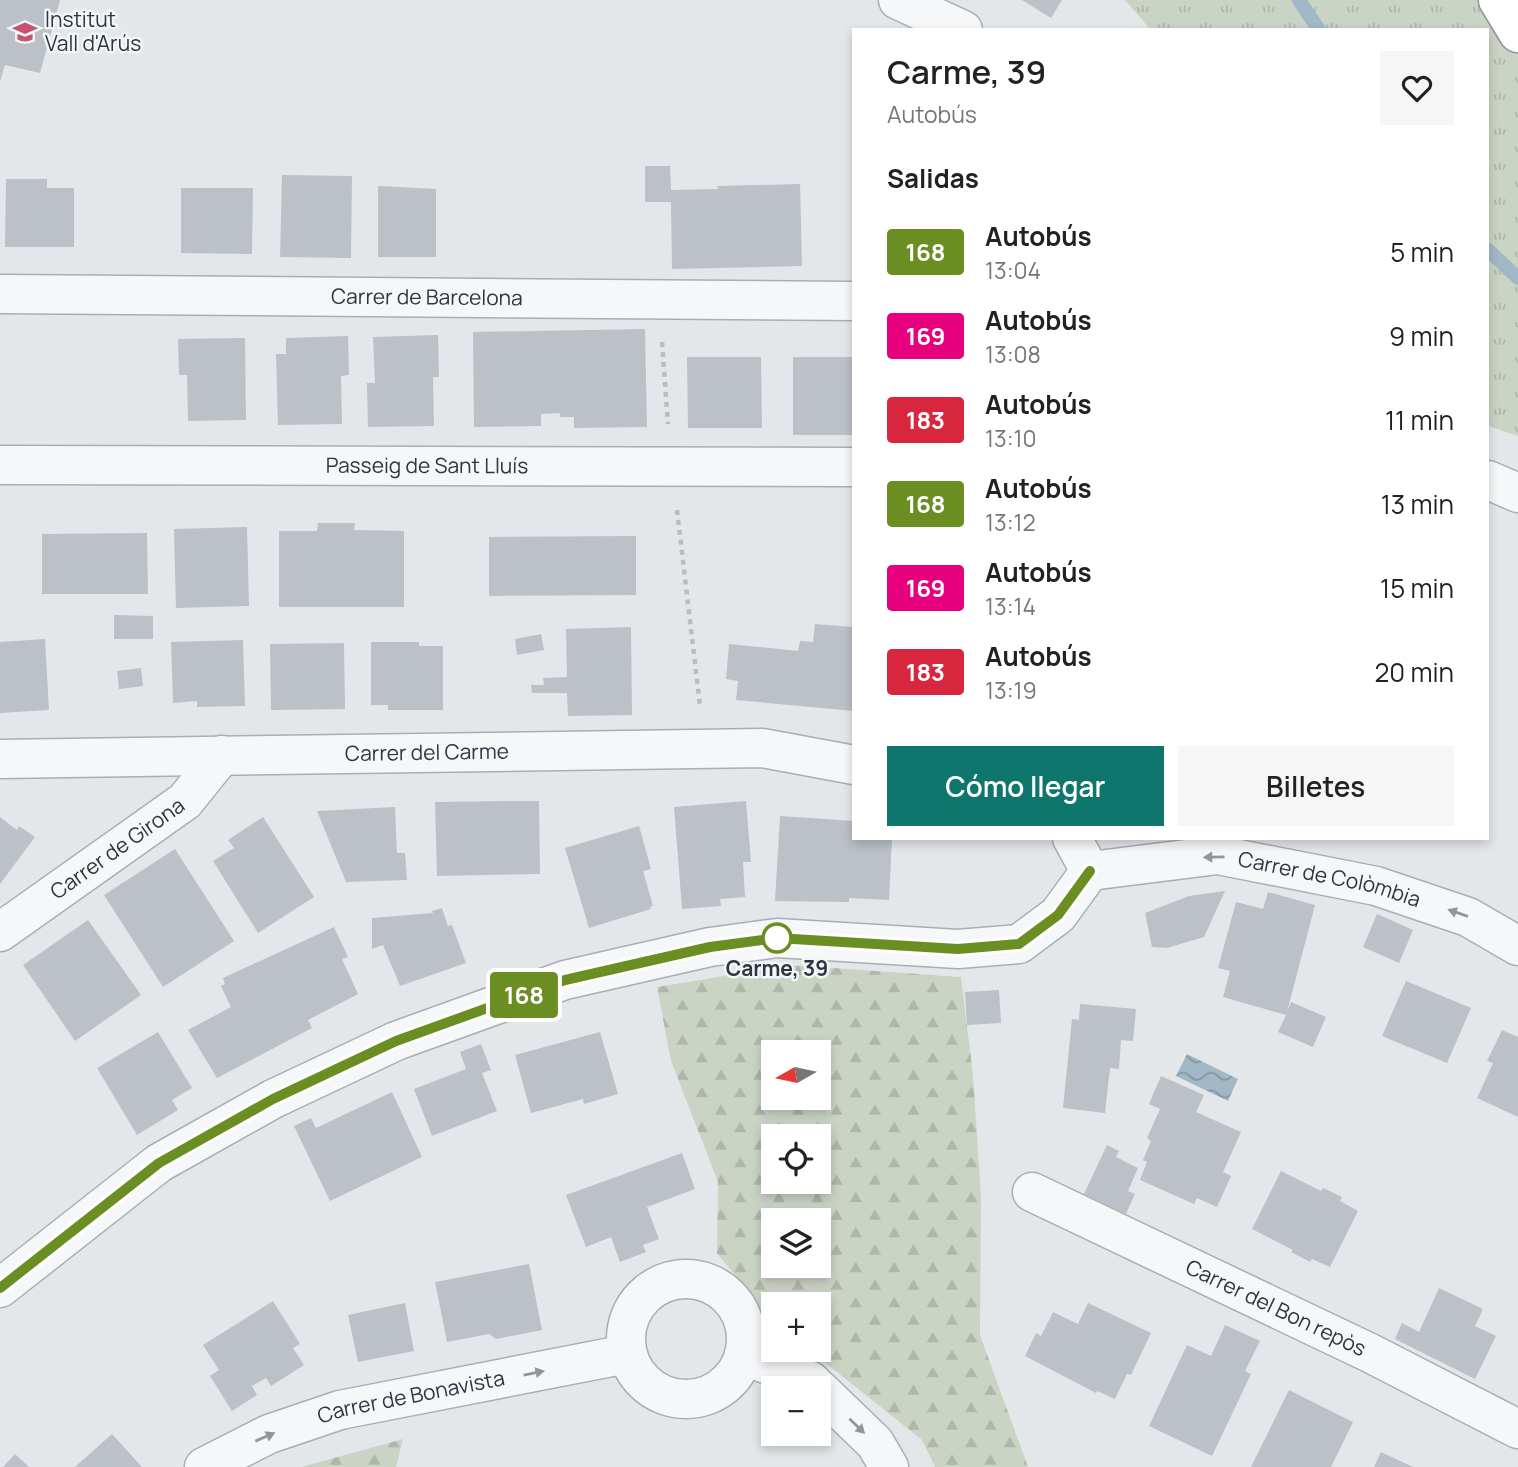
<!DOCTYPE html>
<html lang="es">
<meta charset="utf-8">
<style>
:root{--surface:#fff;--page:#f6f6f6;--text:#222;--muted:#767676;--accent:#0f766e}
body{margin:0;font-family:Manrope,sans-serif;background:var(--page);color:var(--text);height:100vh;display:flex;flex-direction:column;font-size:26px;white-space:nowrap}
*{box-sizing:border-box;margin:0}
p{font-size:23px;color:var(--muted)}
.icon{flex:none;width:38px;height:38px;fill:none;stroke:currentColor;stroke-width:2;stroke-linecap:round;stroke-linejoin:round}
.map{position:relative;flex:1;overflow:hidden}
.side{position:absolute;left:852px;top:28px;width:637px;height:812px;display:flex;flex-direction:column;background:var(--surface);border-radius:0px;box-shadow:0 4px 10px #0003}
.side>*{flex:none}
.badge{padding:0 14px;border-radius:5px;font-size:24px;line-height:46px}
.needle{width:46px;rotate:261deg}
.buttons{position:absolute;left:761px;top:1040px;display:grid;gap:14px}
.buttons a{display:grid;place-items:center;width:70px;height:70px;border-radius:0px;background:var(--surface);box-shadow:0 4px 10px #0003;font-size:35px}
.map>.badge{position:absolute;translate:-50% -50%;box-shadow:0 0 0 4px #fff}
h2{padding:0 35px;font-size:26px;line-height:63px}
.round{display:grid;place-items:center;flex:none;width:74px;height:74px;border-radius:0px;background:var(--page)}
.head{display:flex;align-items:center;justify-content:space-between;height:119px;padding:0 35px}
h1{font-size:33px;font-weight:600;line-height:52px}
.cta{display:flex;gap:14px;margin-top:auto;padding:14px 35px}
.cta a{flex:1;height:80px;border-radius:0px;background:var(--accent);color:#fff;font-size:28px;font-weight:600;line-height:80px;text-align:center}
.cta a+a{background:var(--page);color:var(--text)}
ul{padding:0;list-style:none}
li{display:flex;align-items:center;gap:21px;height:84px;padding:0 35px}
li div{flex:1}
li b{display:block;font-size:26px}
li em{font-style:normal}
li .badge{min-width:77px;font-weight:700;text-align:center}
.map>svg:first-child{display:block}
</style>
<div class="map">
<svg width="1518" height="1467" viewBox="0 0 1518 1467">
<defs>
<pattern id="grass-tufts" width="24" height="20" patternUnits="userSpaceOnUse" patternTransform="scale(1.75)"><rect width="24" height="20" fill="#cad4c5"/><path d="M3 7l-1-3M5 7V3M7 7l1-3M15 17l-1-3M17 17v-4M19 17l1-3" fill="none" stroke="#aeb7aa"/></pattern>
<pattern id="forest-firs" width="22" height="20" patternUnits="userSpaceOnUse" patternTransform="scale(1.75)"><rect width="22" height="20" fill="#cad4c5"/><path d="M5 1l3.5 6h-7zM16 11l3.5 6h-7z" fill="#aeb7aa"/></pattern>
<pattern id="water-waves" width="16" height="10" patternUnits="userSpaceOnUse" patternTransform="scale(1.75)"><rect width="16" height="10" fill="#a2b8c7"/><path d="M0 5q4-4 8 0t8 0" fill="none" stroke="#8496a3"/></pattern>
</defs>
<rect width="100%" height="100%" fill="#e4e7ea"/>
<path fill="url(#grass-tufts)" d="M1125,0H1518V436L1488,426V30H1151Z"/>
<path fill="url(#forest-firs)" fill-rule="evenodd" d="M791,965L961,977L973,1075L981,1197L980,1335L1028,1467H935L922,1440L808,1349H819V1304H774L773,1322L717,1253L718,1182L671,1061L657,987ZM774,1052H819V1097H774ZM774,1136H819V1181H774ZM774,1220H819V1265H774Z
M403,1439L396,1467H301Z"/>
<path fill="url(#water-waves)" d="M1187,1054L1238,1079L1228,1101L1176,1076Z"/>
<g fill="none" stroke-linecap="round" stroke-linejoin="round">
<path stroke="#a2b8c7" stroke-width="14" d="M1299,0L1319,30
M1488,250L1518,278"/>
</g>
<path fill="#bbc1c7" d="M0,0H60L40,73L5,65L0,82Z
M1022,0H1062L1051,18Z
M645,166H670L671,190L718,189L717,186L800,184L802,266L672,269L671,202H645Z
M282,175L352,176L351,258L280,257Z
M6,179H47V188H74V247H5Z
M378,186L436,189V257H378Z
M181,188H253L252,254L181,253Z
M645,329L647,427L574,428V417H560V413L541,414V426L474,427L473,332Z
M438,335L439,377H433L434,426L368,427L367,383H375L373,337Z
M348,336L349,375L341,376L342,424L278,425L276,354H286V338Z
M245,338L246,420L188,421L187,375H179L178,339Z
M687,357H761L762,428H688Z
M793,357H854V435H793Z
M318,523H355L354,530L404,531V607H279V531H317Z
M247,527L249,606L176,608L174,529Z
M147,533L148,594H42V534Z
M636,536V595L489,596V537Z
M114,615L153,616V639H114Z
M815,624L854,627V711L736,700L738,681L726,679L729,644L798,651L800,641L813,642Z
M631,627L632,715L568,716L567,693H532L531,685H544L543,678L567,677L566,629Z
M541,634L544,650L517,655L515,639Z
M45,639L49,710L0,713V642Z
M243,640L245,706L197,707V701L173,703L171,642Z
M371,642H419V646H443V710H388V705H371Z
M344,643L345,709L271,710L270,644Z
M141,668L143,686L119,689L117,671Z
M518,801H539L540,874L437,876L435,802Z
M746,801L751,862H743L745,897L720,899L721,906L682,909L674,807Z
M395,807L397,853H405L407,880L346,882L317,811Z
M780,816L854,821V838H892L889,900L849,898V902L775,901Z
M0,817L17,830L19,826L35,837L0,884Z
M263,817L314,897L258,933L213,861L234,848L228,840Z
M639,826L651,869L643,871L653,906L650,907L651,909L589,928L565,848Z
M175,849L234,941L163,987L104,895Z
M1225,891L1204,937L1167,948L1152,947L1145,913L1189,896Z
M1268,892L1315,905L1287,1012L1291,1002L1326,1017L1313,1047L1278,1032L1286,1015L1223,997L1230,971L1218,968L1236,902L1263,909Z
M442,908L448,926L452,925L466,963L400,986L383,945L372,949V918L433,913L432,911Z
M1377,914L1413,930L1399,963L1363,947Z
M88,920L141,995L75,1041L23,965Z
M334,927L348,957L342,959L358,994L308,1020L312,1028L217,1078L188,1030L231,1007L221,986L225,984L223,978Z
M1406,981L1471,1008L1447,1063L1382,1036Z
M999,990L1001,1023L967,1025L965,992Z
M1080,1004L1136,1009L1133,1041L1121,1040L1119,1069L1110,1068L1105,1113L1063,1108L1072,1019L1079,1020Z
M1502,1030L1518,1037V1117L1477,1098L1493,1063L1487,1061Z
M158,1032L192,1088L172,1100L178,1110L137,1135L97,1068Z
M600,1032L618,1094L584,1104L583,1099L531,1113L515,1055Z
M481,1044L491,1070L482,1073L497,1111L432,1136L414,1089L466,1069L460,1052Z
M1161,1076L1204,1095L1196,1112L1241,1132L1223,1172L1231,1176L1217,1207L1197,1198L1194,1204L1140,1180L1147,1162L1143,1160L1151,1141L1147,1138L1160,1109L1149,1104Z
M392,1092L422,1157L330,1201L294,1126L311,1118L316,1128Z
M1107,1145L1119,1151L1116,1157L1138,1168L1128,1191L1135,1194L1126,1214L1084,1194Z
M682,1153L695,1189L647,1207L659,1239L643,1245L646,1252L620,1262L611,1237L586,1247L566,1195Z
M1281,1171L1321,1191L1323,1188L1342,1197L1340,1201L1358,1211L1330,1267L1312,1259L1310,1262L1291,1252L1293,1250L1252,1229Z
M529,1264L542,1330L496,1339L489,1334L447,1342L435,1282Z
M1439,1288L1483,1309L1475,1326L1496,1336L1475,1379L1395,1339L1402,1323L1419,1332Z
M273,1301L300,1344L293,1348L304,1365L271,1386L266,1378L252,1386L257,1395L232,1411L210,1376L219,1370L203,1345Z
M405,1303L414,1351L358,1362L348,1315Z
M1088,1303L1151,1333L1131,1375L1127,1374L1115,1399L1097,1391L1096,1393L1025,1356L1036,1333L1041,1336L1053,1312L1078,1324Z
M1225,1325L1260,1341L1245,1371L1251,1374L1212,1456L1149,1426L1187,1345L1211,1356Z
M1289,1390L1353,1422L1331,1467H1251Z
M112,1434L142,1467H75Z
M1381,1452L1413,1467H1374Z
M15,1454L29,1467H3Z"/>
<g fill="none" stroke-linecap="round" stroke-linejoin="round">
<g stroke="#a9aeb4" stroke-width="41">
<g id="minor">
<path d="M898,0L963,30"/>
<path id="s1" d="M0,294L854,301"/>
<path id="s2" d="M0,465L854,467"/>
<path d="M1488,480L1518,493"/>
<path id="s3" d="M0,759L762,748L854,765"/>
<path d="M1072,838L1090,871"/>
<path id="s4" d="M1090,871L1218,855L1376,886L1468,917L1518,946"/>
<path id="s5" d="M0,932L185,801L222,755"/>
<path id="s6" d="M1032,1192L1370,1353L1518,1429"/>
<circle cx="686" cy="1339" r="60"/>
<path d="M0,1288L159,1163L273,1099L396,1041L565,980L710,947L777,938L958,949L1019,944L1058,915L1090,871"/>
<path d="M744,1356L811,1381L817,1388"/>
<path d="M819,1389L875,1443L889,1467"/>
<path id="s7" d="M204,1467L269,1434L340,1410L627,1354"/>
</g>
</g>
<g stroke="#8c96a0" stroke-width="41">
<path id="motorway" d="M1498,0L1518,33"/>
</g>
<path stroke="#b9bdc2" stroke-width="4.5" stroke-dasharray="5 5" stroke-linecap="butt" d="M662,342L668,424
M677,510L700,706"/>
<use href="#minor" stroke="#f6f7f9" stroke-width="38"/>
<use href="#motorway" stroke="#fff" stroke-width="38"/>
</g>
<defs><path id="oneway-solid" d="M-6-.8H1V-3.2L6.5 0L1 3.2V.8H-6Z" transform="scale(1.75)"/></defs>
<g fill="#91969d">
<use href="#oneway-solid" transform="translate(1214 857) rotate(179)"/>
<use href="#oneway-solid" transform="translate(1458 913) rotate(-161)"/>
<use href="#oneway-solid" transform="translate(534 1373) rotate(-12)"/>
<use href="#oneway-solid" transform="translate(857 1426) rotate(44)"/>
<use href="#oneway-solid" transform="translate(265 1437) rotate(-23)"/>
</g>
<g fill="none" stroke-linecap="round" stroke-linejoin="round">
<g stroke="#fff" stroke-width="16">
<path id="line" d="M0,1288L159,1163L273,1099L396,1041L565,980L710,947L777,938L958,949L1019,944L1058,915L1090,871"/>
</g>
<use href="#line" stroke="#6b8e23" stroke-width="10"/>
</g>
<defs>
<g id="school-bare" transform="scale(1.89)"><path d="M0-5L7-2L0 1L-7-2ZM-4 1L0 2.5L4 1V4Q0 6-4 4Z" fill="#c45470" stroke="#f3f6f8" stroke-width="2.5" paint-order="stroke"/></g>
</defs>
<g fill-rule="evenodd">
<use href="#school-bare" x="25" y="32"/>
</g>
<circle fill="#fff" stroke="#6b8e23" stroke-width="3.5" cx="777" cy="938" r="14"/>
<g text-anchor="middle" stroke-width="5" stroke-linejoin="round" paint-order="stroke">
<g font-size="21" fill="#2c3641" stroke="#f3f6f8" text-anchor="start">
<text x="45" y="27">Institut<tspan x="45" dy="24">Vall d'Arús</tspan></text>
</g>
<g font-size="21" fill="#2c3641" stroke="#f3f6f8">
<text dy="7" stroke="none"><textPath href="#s1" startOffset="427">Carrer de Barcelona</textPath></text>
<text dy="7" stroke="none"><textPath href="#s2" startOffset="427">Passeig de Sant Lluís</textPath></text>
<text dy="7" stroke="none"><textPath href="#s3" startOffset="427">Carrer del Carme</textPath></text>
<text dy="7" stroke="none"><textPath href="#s5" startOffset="144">Carrer de Girona</textPath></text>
<text dy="7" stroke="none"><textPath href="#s4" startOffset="243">Carrer de Colòmbia</textPath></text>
<text dy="7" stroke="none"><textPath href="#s6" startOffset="270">Carrer del Bon repòs</textPath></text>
<text dy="7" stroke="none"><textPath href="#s7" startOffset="220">Carrer de Bonavista</textPath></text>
</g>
<g font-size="21" font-weight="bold" fill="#2c3641" stroke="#f3f6f8">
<text x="777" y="976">Carme, 39</text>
</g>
</g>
</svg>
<div class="buttons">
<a><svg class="needle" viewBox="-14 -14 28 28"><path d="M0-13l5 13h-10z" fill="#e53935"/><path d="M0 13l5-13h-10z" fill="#767676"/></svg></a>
<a><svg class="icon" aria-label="locate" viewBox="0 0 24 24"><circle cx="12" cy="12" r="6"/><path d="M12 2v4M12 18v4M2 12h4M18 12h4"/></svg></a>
<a><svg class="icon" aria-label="layers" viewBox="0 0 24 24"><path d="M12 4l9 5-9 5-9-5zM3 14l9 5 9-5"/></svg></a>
<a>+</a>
<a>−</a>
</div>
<b class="badge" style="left:524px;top:995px;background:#6b8e23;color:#fff">168</b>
<section class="side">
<div class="head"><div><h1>Carme, 39</h1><p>Autobús</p></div><a class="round"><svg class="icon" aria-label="heart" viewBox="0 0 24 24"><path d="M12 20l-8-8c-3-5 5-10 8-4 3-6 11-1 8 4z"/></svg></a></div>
<h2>Salidas</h2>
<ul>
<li><span class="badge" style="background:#6b8e23;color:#fff">168</span><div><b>Autobús</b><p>13:04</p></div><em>5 min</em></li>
<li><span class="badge" style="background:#e6007e;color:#fff">169</span><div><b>Autobús</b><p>13:08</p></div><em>9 min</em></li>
<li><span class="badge" style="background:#d7263d;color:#fff">183</span><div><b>Autobús</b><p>13:10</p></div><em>11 min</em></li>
<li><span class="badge" style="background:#6b8e23;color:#fff">168</span><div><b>Autobús</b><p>13:12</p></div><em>13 min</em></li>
<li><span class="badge" style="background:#e6007e;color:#fff">169</span><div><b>Autobús</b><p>13:14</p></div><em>15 min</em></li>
<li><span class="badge" style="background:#d7263d;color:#fff">183</span><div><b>Autobús</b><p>13:19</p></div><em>20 min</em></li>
</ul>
<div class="cta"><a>Cómo llegar</a><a>Billetes</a></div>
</section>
</div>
